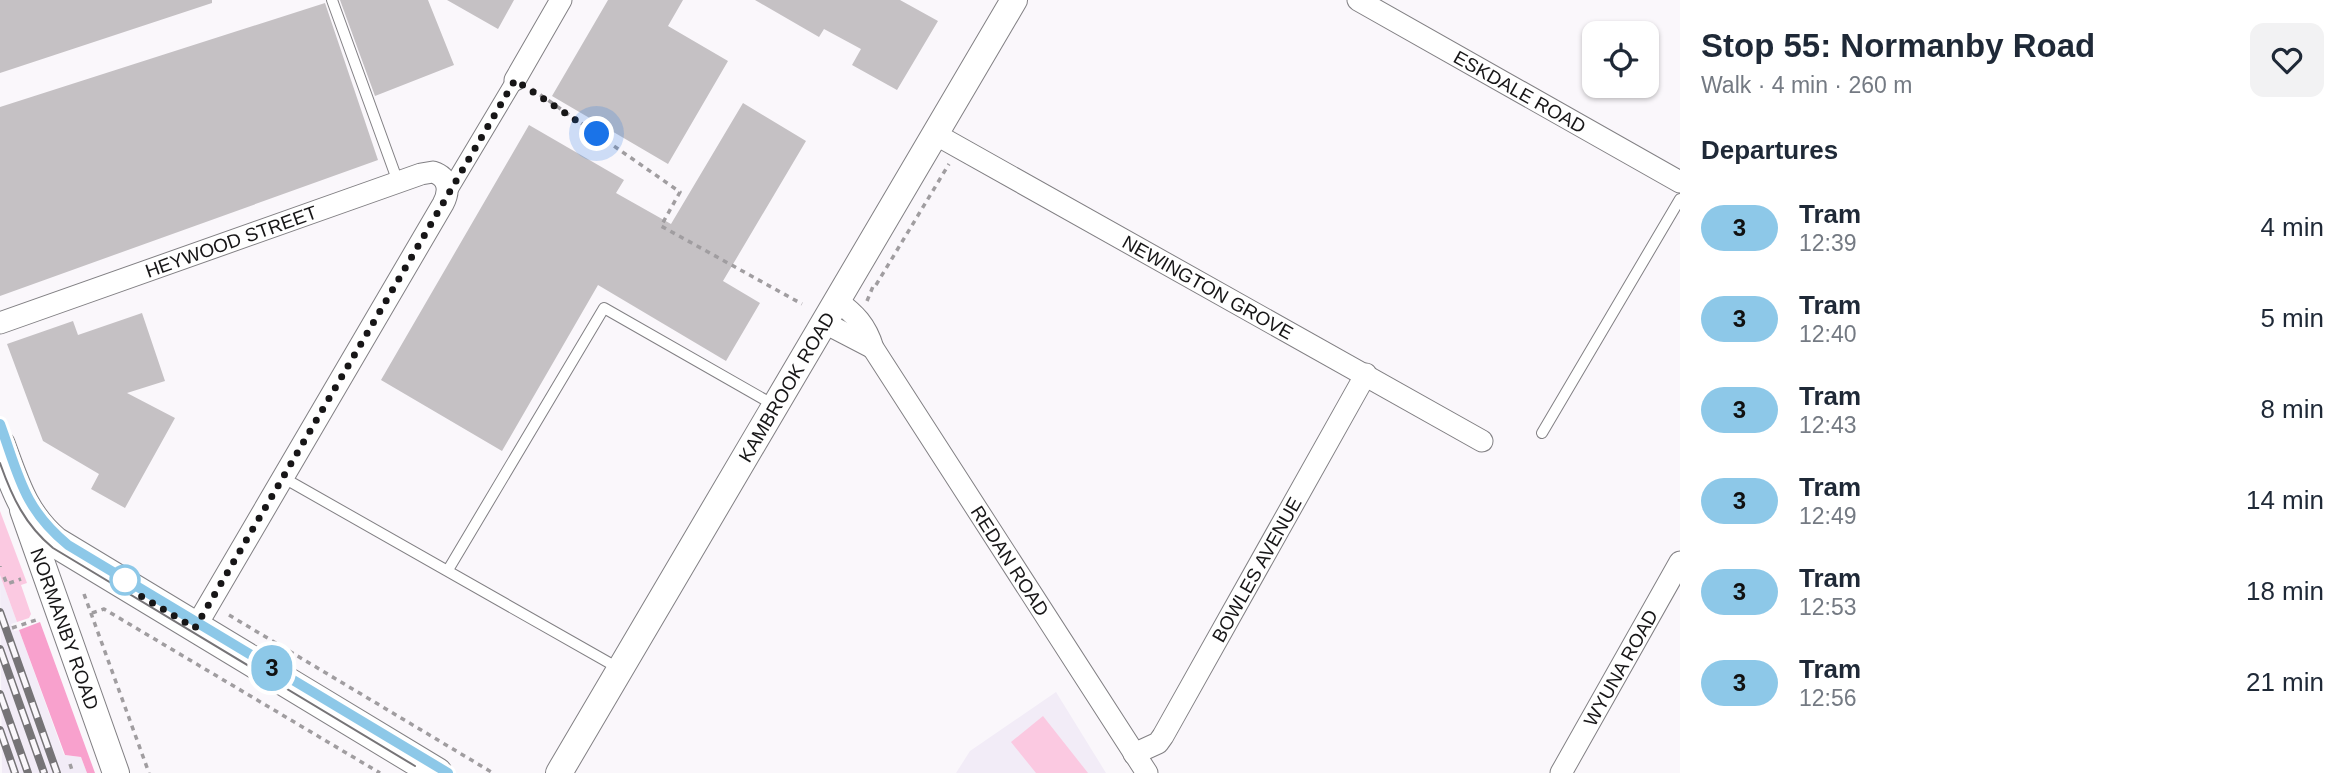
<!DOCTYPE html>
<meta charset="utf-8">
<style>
:root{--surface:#fff;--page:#f2f2f3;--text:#1f2937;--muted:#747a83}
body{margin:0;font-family:Arial,sans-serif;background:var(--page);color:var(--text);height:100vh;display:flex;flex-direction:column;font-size:26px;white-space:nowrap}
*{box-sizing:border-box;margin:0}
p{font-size:23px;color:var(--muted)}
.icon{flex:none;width:38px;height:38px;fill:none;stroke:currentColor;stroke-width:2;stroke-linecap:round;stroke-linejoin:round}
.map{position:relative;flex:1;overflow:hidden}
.panel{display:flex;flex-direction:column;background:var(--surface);width:665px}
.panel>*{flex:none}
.badge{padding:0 14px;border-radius:23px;font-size:24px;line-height:46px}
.buttons{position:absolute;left:1582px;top:21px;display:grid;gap:14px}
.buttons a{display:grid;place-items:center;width:77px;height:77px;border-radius:14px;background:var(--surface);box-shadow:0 2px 5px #0004;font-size:35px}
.you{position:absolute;width:35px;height:35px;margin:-18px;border:5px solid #fff;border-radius:50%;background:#1a73e8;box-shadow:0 0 0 10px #1a73e833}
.map>.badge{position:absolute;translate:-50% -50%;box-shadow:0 0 0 4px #fff}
h2{padding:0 21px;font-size:26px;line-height:63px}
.round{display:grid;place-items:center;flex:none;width:74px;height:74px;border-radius:14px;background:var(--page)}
.headline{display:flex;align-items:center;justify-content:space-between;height:119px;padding:0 21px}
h1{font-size:33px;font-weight:700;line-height:52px}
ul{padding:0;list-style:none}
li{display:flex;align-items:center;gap:21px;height:91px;padding:0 21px}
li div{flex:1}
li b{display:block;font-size:26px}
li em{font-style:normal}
li .badge{min-width:77px;font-weight:700;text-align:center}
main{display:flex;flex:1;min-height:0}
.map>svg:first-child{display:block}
</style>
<main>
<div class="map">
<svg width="1680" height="773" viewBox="0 0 1680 773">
<rect width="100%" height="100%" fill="#faf7fb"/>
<path fill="#f2ecf7" d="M0,575L17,622L11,624L14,631L19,630L64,755L81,757L87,773H2Z
M1056,692L1106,773H956L970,751Z"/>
<path fill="#fbc9e1" d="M0,511L27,583L21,585L31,614L29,618L17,622L0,575Z
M1043,716L1088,773H1036L1011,742Z"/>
<path fill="#f8a1cd" d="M40,622L95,773H87L81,757L65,755L19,630Z"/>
<path fill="#c5c1c4" d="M0,0H212V3L0,73Z
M340,0H428L454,65L375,96Z
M447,0H514L498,29Z
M608,0H683L668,26L728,61L668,164L552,96Z
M755,0H900L938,21L897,90L852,65L861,49L824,29L819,37Z
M325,3L378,160L0,296V107Z
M743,103L806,141L723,281L760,303L726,361L598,285L502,451L381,380L529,125L624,180L616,193L671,224Z
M142,313L165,381L127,393L175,418L125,508L91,489L99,474L43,441L7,344L73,321L78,335Z"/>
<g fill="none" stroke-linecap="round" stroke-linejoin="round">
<g stroke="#828084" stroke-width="12">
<path id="service" d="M332,0L398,182
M1542,433L1680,199
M282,477L620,669
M448,570L604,308L774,405"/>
</g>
<g stroke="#828084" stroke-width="18">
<path id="pedestrian" d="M447,194L515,80"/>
</g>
<g stroke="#828084" stroke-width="23">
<g id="minor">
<path id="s1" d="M1358,0L1680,182"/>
<path d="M515,80L561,0"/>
<path id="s2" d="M935,134L1482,441"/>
<path id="s3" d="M836,300C855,314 866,325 873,348L1147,773"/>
<path d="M823,322L873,348"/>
<path id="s4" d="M0,323L421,174L433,172C449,177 450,191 443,204L195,628"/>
<path id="s5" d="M1134,754L1158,743L1163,736L1366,374"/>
<path id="s6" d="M1561,773L1680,562"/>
</g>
</g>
<g stroke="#828084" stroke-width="28">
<g id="tertiary">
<path id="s7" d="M23,510L116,773"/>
<path id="s8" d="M559,773L1014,0"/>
</g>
</g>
<g stroke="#828084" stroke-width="32">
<path id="secondary" d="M0,445C14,483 23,515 55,542L437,773"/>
</g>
<path stroke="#a09da0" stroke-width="3.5" stroke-dasharray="5 5" stroke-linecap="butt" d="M532,89L680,192L661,226L802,304
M876,285L949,164
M867,301L874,284
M0,567V566
M4,577L7,584L21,579
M84,594L149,773
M92,613L104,609L380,773
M229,615L493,773
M12,628L36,620
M70,764L73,773"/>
<use href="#service" stroke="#fff" stroke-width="10"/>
<use href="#pedestrian" stroke="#fff" stroke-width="16"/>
<use href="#minor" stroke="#fff" stroke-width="21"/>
<use href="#tertiary" stroke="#fff" stroke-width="26"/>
<use href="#secondary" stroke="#fff" stroke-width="30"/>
<path stroke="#767477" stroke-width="2" d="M0,424C19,476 23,508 68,545L447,773
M0,463C12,497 25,525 53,548L415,766"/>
<g stroke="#767477" stroke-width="8">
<path id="rail" d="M0,612L57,773
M0,649L44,773
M0,694L28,773
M0,730L15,773"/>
</g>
<use href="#rail" stroke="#faf7fb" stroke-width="5" stroke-dasharray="16" stroke-linecap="butt"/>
</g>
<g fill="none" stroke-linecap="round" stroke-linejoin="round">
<g stroke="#fff" stroke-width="16">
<path id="line" d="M0,424C19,476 23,508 68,545L448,773"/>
</g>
<use href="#line" stroke="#8dc8e8" stroke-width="10"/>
<path stroke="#171617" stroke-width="7" stroke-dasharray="0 12.6" d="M125,580L127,588L195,628L515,80L597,134"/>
</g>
<circle fill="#fff" stroke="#8dc8e8" stroke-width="3.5" cx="125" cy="580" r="14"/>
<g text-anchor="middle" stroke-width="5" stroke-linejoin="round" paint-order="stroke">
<g font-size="19" fill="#171617" stroke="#faf7fb">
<text dy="7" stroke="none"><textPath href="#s1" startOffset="186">ESKDALE ROAD</textPath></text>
<text dy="7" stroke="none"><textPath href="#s4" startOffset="245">HEYWOOD STREET</textPath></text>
<text dy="7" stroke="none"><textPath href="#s2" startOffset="313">NEWINGTON GROVE</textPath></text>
<text dy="7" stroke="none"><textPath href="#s8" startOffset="448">KAMBROOK ROAD</textPath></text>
<text dy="7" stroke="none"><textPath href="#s3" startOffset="315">REDAN ROAD</textPath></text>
<text dy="7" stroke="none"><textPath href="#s5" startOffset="226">BOWLES AVENUE</textPath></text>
<text dy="7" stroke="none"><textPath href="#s7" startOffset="126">NORMANBY ROAD</textPath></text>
<text dy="7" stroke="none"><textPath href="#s6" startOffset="121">WYUNA ROAD</textPath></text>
</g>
</g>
</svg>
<div class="buttons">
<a><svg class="icon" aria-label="locate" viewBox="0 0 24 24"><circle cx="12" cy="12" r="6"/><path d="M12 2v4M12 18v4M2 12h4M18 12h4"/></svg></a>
</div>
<div class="you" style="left:597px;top:134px"></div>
<b class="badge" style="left:272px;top:668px;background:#8dc8e8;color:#111">3</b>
</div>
<section class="panel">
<div class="headline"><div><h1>Stop 55: Normanby Road</h1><p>Walk · 4 min · 260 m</p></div><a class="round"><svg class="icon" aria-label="heart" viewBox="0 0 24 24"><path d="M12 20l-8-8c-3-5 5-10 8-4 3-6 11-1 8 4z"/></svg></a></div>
<h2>Departures</h2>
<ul>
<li><span class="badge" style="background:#8dc8e8;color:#111">3</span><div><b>Tram</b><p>12:39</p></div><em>4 min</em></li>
<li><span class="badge" style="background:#8dc8e8;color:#111">3</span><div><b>Tram</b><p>12:40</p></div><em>5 min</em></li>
<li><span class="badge" style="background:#8dc8e8;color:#111">3</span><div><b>Tram</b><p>12:43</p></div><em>8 min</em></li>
<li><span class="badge" style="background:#8dc8e8;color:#111">3</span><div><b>Tram</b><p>12:49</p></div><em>14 min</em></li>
<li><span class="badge" style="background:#8dc8e8;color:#111">3</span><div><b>Tram</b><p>12:53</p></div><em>18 min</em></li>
<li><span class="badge" style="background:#8dc8e8;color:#111">3</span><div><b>Tram</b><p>12:56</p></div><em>21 min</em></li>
</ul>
</section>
</main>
